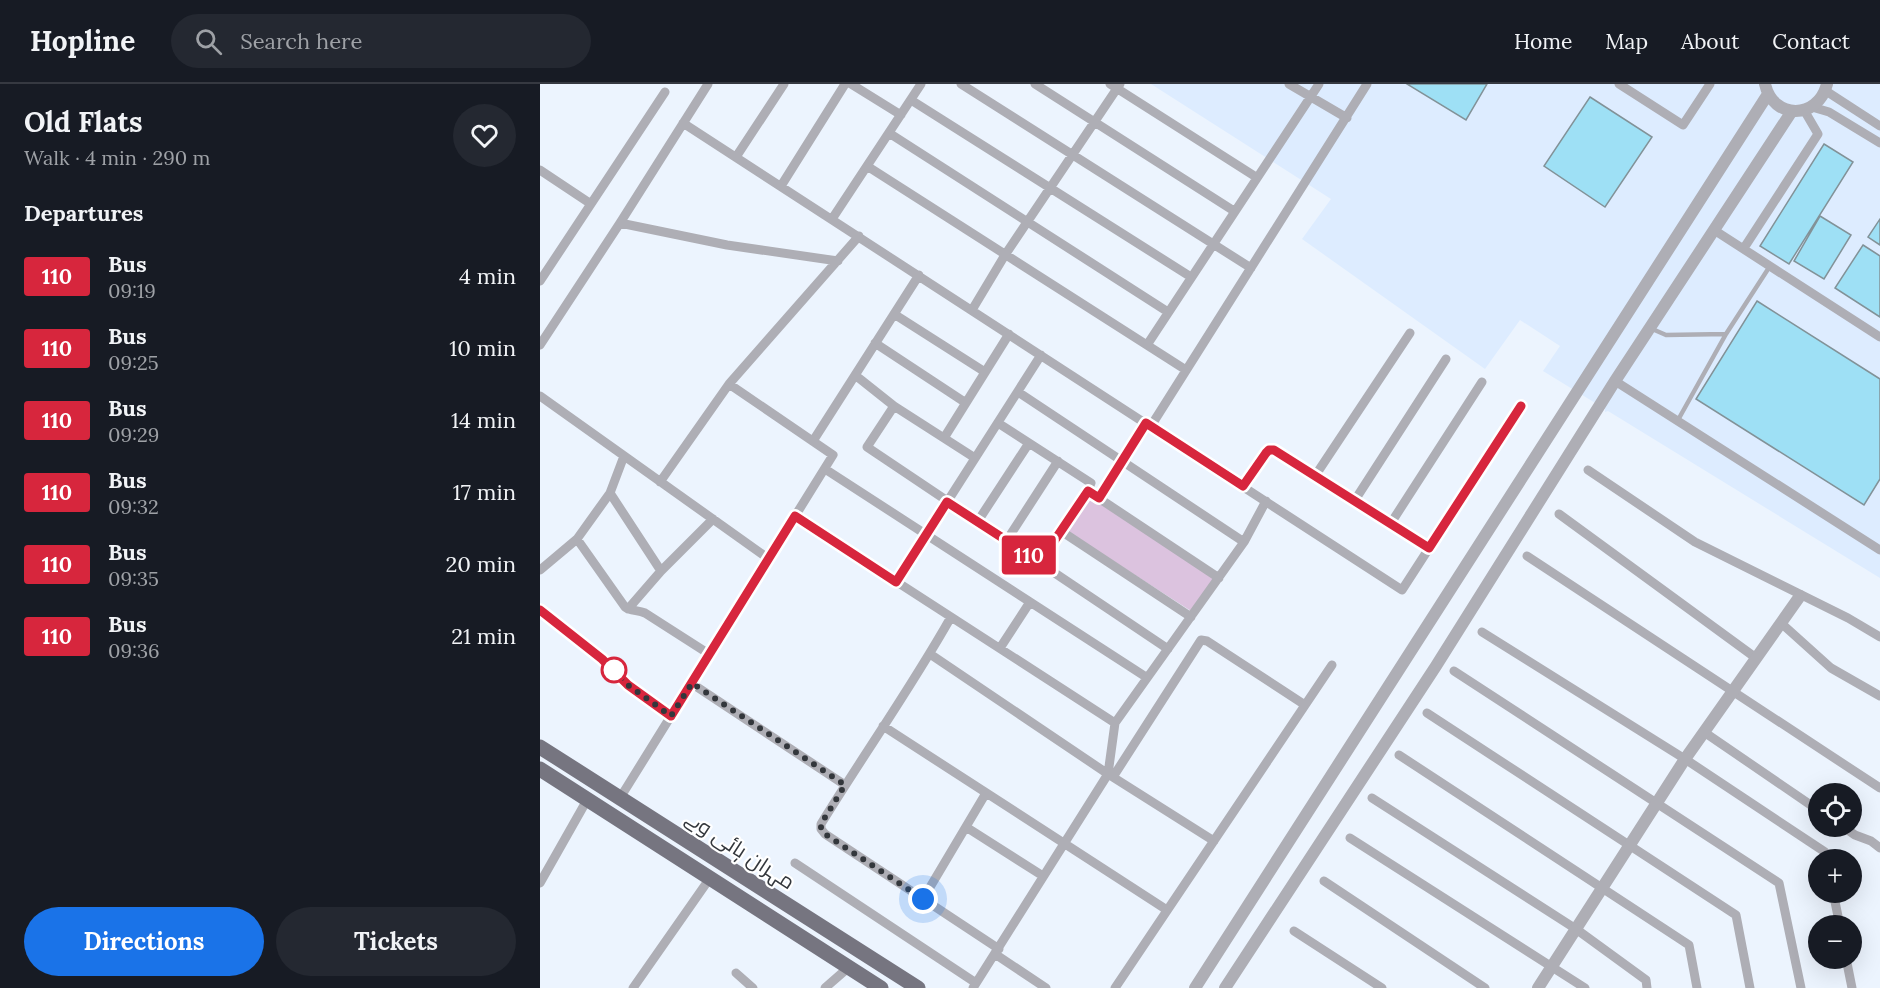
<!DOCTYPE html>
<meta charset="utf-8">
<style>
:root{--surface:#171b24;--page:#242831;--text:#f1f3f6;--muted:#9ea1a6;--line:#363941;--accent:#1a73e8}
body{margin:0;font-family:Lora,Cairo,serif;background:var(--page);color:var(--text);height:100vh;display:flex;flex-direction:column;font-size:22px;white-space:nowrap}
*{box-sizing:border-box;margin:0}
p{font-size:20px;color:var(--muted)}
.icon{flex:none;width:33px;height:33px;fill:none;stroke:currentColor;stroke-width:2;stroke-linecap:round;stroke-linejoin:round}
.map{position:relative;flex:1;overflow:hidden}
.panel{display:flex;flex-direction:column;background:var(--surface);width:540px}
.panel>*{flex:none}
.badge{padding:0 12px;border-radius:4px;font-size:21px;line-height:39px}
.tools{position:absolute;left:1268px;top:699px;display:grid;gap:12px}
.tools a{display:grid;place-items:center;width:54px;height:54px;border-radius:50%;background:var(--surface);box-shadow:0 6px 24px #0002;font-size:30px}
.you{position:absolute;width:30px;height:30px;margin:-15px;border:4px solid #fff;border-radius:50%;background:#1a73e8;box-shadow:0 0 0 9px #1a73e833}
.map>.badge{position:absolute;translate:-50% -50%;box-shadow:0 0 0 3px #fff}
h2{padding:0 24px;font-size:22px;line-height:54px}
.round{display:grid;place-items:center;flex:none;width:63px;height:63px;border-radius:32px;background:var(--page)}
.headline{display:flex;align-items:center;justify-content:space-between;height:102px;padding:0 24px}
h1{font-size:28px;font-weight:700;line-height:45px}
.button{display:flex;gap:12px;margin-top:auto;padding:12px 24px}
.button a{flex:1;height:69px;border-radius:36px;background:var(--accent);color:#fff;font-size:24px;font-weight:700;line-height:69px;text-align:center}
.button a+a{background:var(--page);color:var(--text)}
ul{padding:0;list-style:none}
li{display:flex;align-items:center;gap:18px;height:72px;padding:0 24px}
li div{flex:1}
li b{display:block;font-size:22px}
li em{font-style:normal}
li .badge{min-width:66px;font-weight:700;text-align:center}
header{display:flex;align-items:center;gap:36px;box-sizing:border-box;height:84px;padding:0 30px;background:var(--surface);border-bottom:2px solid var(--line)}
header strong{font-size:28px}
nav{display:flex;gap:33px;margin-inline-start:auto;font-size:21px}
.search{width:420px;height:54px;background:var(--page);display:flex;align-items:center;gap:15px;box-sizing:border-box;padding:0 21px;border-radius:33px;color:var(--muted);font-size:22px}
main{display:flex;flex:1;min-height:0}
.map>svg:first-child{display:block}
</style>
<header>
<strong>Hopline</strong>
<div class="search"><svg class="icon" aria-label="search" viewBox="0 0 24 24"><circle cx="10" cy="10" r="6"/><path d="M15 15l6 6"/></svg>Search here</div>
<nav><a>Home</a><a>Map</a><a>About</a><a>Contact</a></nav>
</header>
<main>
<section class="panel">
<div class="headline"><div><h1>Old Flats</h1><p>Walk · 4 min · 290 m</p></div><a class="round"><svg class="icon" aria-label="heart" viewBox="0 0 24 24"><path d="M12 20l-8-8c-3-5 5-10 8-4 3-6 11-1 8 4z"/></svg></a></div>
<h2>Departures</h2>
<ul>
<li><span class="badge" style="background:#d7263d;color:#fff">110</span><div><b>Bus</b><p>09:19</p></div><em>4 min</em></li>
<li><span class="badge" style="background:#d7263d;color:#fff">110</span><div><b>Bus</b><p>09:25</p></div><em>10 min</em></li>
<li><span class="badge" style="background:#d7263d;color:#fff">110</span><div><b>Bus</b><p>09:29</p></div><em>14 min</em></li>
<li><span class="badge" style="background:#d7263d;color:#fff">110</span><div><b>Bus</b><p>09:32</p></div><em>17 min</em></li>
<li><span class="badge" style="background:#d7263d;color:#fff">110</span><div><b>Bus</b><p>09:35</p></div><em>20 min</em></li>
<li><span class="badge" style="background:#d7263d;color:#fff">110</span><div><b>Bus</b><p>09:36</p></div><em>21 min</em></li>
</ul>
<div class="button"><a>Directions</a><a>Tickets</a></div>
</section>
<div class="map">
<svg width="1340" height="904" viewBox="0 0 1340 904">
<rect width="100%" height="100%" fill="#ecf4fe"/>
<path fill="#ddecff" d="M611,0H1340V494L1068,327L1065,328V325L1003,287L1020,262L980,236L945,285L762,155L791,115Z"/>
<path fill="#dcc3df" d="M548,409L674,495L651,527L525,446Z"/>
<path fill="#9ee0f5" stroke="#829298" stroke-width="1.5" d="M867,0H947L926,36Z
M1050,13L1112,53L1065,123L1004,82Z
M1284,60L1313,78L1249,180L1220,162Z
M1280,132L1311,151L1284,195L1254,177Z
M1340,135V161L1328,153Z
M1323,161L1340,172V233L1295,204Z
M1217,217L1340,295V395L1324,421L1156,315Z"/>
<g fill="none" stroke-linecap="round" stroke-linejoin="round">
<path stroke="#aeaeb5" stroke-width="4.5" d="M1110,244L1126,251L1186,250
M1138,336L1186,250L1230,182"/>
<path stroke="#aeaeb5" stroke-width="9" d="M311,0L361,31
M421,0L711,184
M495,0L694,127
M570,0L716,93
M749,0L807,34
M1079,0L1143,41L1170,0
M1286,7L1340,42
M371,16L651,193
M1272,23L1289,28L1340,59
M143,39L862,506L981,322
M349,49L628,228
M196,73L244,0
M327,82L646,286
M0,86L51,120
M241,102L305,0
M292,135L381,0
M80,139L187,161L298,177
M1174,146L1340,253
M1204,164L1278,50L1264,26
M0,197L125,8
M432,226L465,171L580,0
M354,230L445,288
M870,249L775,392L889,463
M335,259L426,319
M0,261L80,139L168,0
M607,261L779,0
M315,291L354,322
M1075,297L1340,466
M478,308L704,458
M0,312L229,475
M458,339L551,399L548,407
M611,342L827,0
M404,354L469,250
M273,357L379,191
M435,374L354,322L327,363L628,565
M285,385L606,593
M1048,386L1155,458L1308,534L1340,553
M120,398L189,300L319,152
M703,402L729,366H734L775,392
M70,409L121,487
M559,414L606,339
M815,416L906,275
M1019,430L1216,574
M255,432L575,639
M438,437L489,359
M851,439L942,298
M521,447L651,533
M37,455L85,523C90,527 98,526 105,529L169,570
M467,456L518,377
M987,472L1340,704
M499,478L548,407L679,494
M0,486L37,455L70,409L84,372
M356,498L501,271
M88,525L121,487L173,435
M0,526L62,575L88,601L131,632
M411,533C371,604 324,670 281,740V745L285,750L459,865
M1241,539L1291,584L1340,612
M942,548L1145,675L1285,768L1287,776
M460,564L490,518
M390,570L568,690L674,757
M914,587L1239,799L1261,904
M151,599L305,701
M887,629L1196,831L1210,904
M343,642L627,826
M1164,648L1278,726
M859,671L1149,861L1157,904
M573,693L661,556L667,557L765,621
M80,714L293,371L189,300
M832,714L1036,845L1106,896L1107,904
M1302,742L1315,751L1331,757L1340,764
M426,743L503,792
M810,754L1045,904
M255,779L436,899
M784,797L945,904
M0,799L47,716
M1293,808L1300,842
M383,815L446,709
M754,847L842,904
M455,870L506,904
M1306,874L1312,904
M196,889L213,904
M93,904L170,794
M285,904L309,883
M433,904L568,690L575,639L704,458L726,417
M575,904L792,581"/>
<path stroke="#aeaeb5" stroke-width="12" d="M1225,0C1233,36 1278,36 1287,0
M655,904L1228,10
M685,904L896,582L1075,297L1252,27
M998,904L1145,675L1260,512"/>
<path stroke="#767580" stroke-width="15" d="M0,663L378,904
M0,685L341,904"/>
</g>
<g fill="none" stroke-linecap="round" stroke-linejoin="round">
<g stroke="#fff" stroke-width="14">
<path id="line" d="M0,526L62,575L88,601L131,632L255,432L356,498L407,418L500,478L548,407L559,414L606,339L703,402L726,369L729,366H734L889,464L981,322"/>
</g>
<use href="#line" stroke="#d7263d" stroke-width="9"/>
<path stroke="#33373c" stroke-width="6" stroke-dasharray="0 10.8" d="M74,586L88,601L131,632L152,599L305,701L281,740V745L285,750L383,815"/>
</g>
<circle fill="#fff" stroke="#d7263d" stroke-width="3" cx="74" cy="586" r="12"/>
<g text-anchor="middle" stroke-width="4.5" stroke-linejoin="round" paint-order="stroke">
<g font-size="21" fill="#33373c" stroke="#fff">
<text transform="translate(200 766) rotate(33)" y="7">مہران ہائی وے</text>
</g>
</g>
</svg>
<div class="tools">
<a><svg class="icon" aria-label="locate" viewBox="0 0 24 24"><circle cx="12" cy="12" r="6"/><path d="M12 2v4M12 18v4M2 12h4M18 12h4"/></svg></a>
<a>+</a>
<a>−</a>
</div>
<div class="you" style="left:383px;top:815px"></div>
<b class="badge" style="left:489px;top:471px;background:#d7263d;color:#fff">110</b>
</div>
</main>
